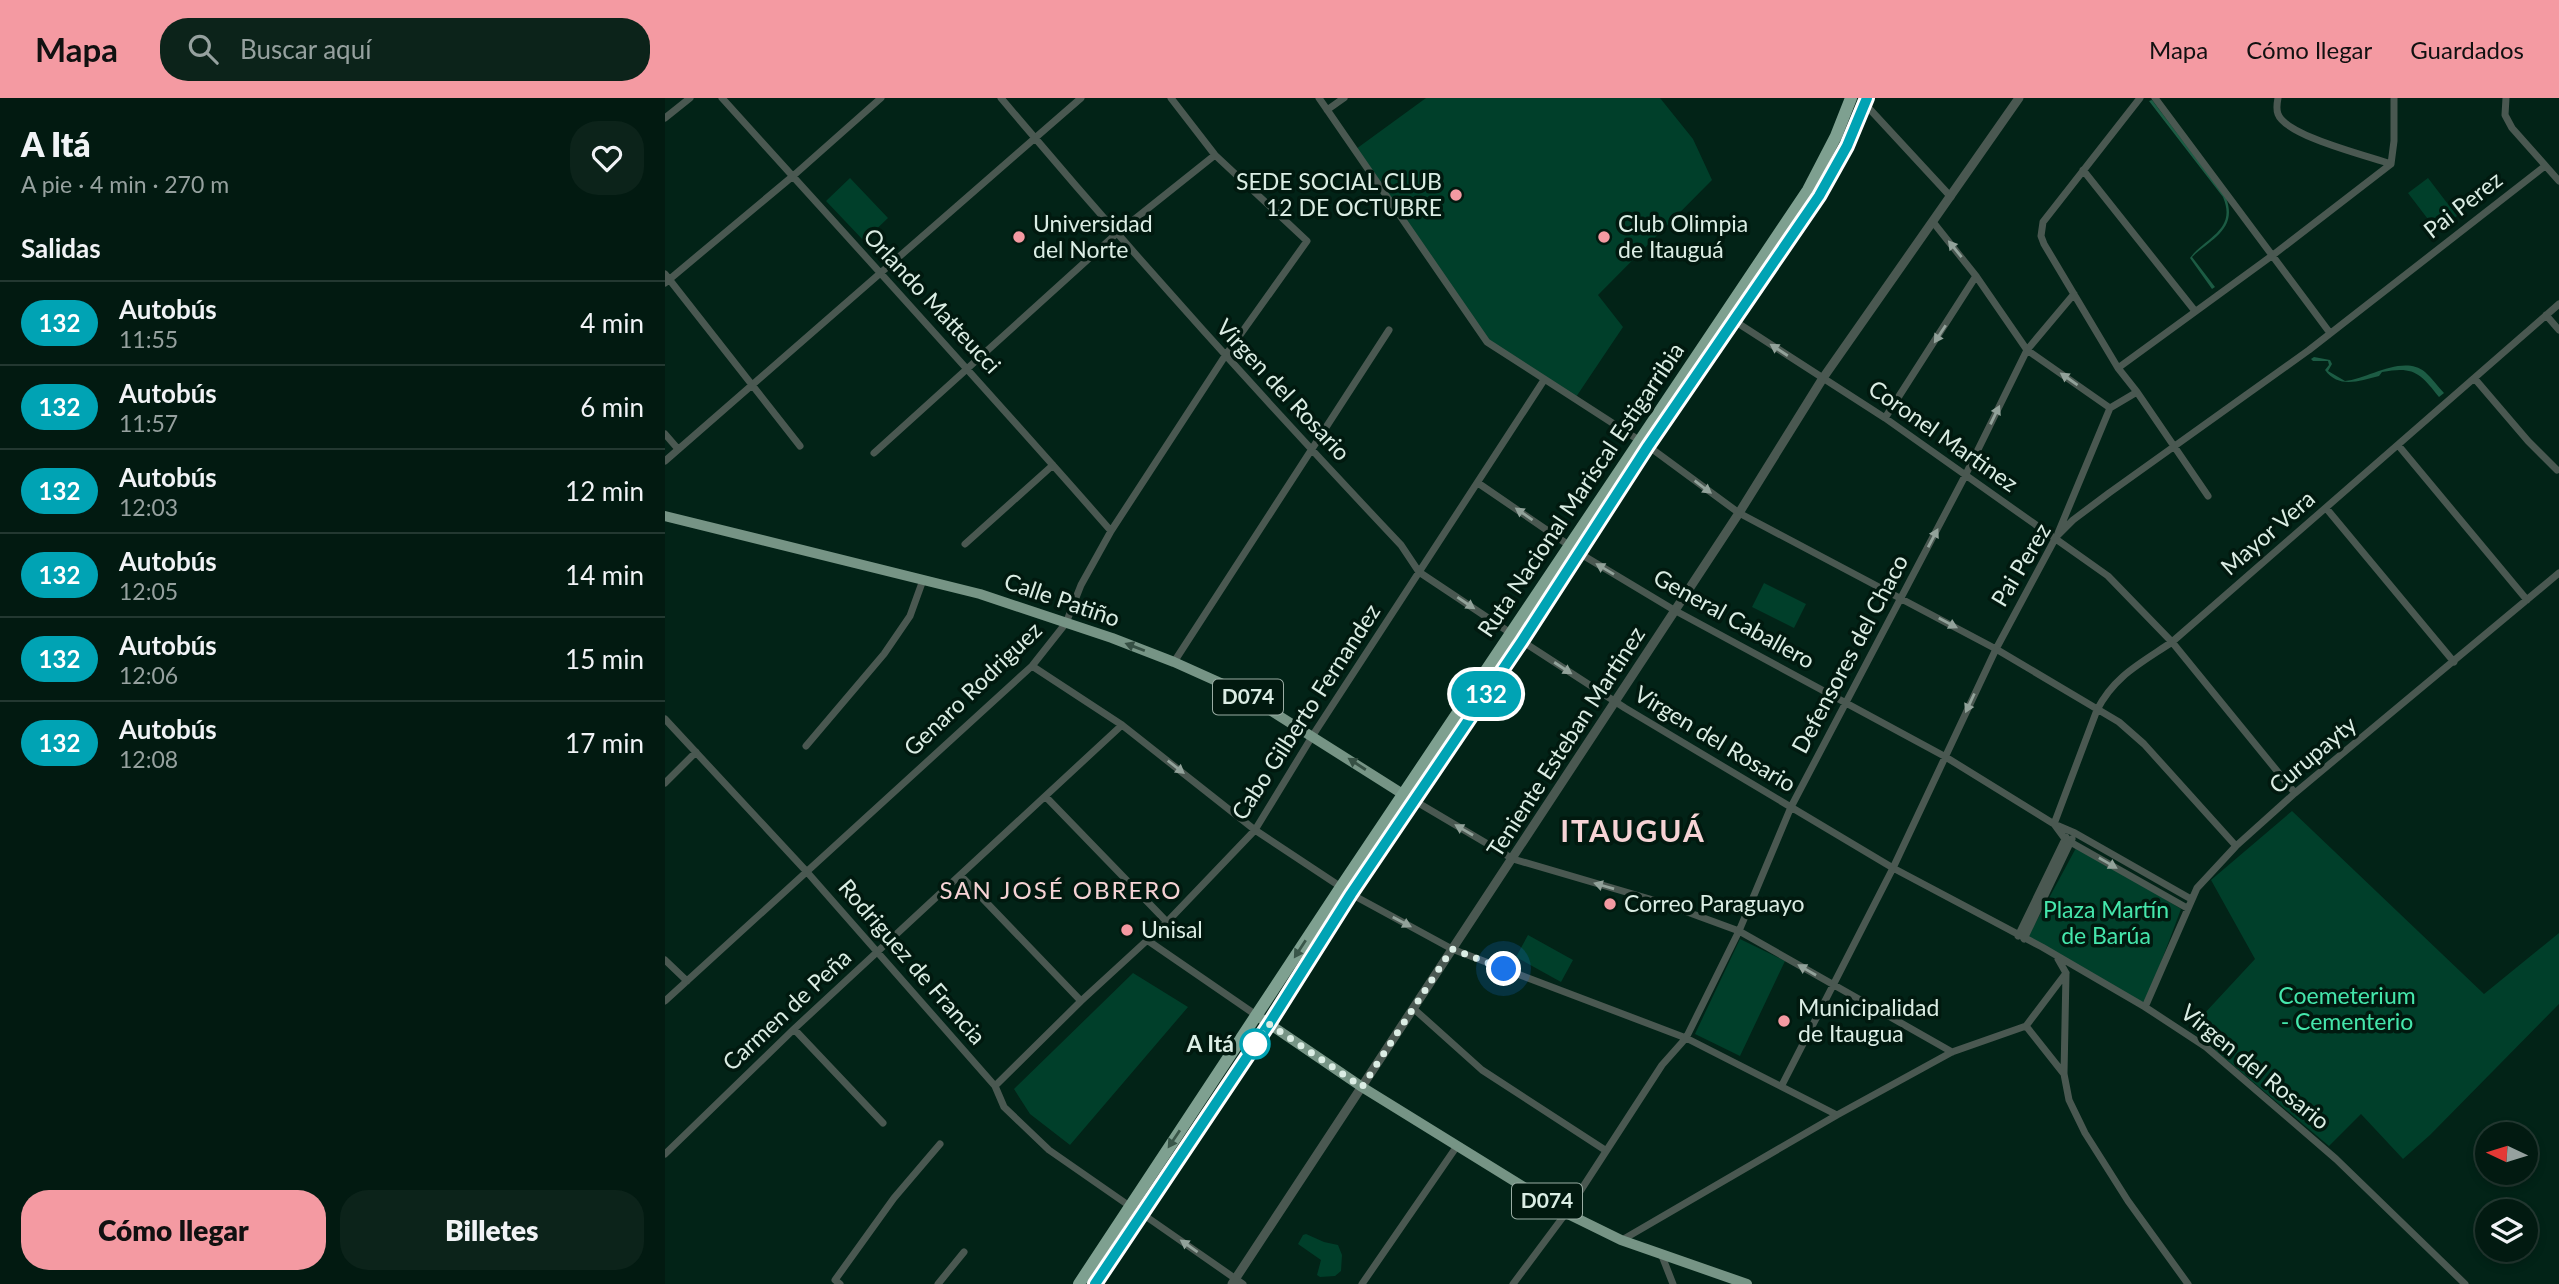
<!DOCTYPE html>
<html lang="es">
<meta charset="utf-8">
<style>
:root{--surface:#021a11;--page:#0c231a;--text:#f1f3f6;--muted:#96a19f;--line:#233831;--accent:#f49aa2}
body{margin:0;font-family:Lato,sans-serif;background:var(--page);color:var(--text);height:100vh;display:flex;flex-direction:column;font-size:26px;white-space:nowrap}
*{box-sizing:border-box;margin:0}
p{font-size:23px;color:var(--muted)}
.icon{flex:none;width:38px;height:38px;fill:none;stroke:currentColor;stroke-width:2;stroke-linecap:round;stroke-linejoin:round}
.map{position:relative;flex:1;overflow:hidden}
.drawer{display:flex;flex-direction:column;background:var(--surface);width:665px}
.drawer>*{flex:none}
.badge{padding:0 14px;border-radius:23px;font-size:24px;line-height:46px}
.needle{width:46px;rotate:274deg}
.buttons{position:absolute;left:1810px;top:1024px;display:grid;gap:14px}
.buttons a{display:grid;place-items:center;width:63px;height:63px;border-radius:50%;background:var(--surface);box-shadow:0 4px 10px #0003,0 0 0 2px var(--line);font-size:35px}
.you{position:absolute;width:35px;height:35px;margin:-18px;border:5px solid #fff;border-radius:50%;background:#1a73e8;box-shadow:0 0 0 10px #1a73e833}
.map>.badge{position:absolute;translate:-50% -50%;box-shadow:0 0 0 4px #fff}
h2{padding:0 21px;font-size:26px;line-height:63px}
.round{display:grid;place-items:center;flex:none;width:74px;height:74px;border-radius:28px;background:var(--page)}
.overview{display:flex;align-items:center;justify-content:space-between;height:119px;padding:0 21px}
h1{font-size:33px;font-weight:800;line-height:52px}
.button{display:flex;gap:14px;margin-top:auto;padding:14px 21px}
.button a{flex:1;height:80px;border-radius:28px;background:var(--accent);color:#111;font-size:28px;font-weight:800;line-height:80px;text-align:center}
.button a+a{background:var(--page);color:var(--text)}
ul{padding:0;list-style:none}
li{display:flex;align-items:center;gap:21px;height:84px;padding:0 21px;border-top:2px solid var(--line)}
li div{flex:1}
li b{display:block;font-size:26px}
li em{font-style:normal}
li .badge{min-width:77px;font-weight:700;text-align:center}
header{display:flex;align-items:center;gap:42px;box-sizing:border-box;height:98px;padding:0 35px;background:var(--accent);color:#111}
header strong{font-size:33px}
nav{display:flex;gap:38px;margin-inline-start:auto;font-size:24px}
.search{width:490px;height:63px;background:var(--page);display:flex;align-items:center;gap:18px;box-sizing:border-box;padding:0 24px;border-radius:28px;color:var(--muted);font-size:26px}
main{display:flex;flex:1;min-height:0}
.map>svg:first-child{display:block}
</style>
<header>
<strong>Mapa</strong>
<div class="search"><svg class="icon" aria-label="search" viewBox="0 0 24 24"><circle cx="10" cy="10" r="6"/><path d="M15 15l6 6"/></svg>Buscar aquí</div>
<nav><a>Mapa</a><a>Cómo llegar</a><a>Guardados</a></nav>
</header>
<main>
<section class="drawer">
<div class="overview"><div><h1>A Itá</h1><p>A pie · 4 min · 270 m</p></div><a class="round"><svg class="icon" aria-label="heart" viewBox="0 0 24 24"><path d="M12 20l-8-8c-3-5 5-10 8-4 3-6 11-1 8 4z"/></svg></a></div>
<h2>Salidas</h2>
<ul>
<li><span class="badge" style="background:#00a3b4;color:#fff">132</span><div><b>Autobús</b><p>11:55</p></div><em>4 min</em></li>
<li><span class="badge" style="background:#00a3b4;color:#fff">132</span><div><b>Autobús</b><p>11:57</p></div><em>6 min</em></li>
<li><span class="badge" style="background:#00a3b4;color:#fff">132</span><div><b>Autobús</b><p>12:03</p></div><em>12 min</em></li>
<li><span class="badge" style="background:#00a3b4;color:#fff">132</span><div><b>Autobús</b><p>12:05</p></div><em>14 min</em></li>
<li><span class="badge" style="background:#00a3b4;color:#fff">132</span><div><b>Autobús</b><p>12:06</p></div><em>15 min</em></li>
<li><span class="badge" style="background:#00a3b4;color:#fff">132</span><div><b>Autobús</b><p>12:08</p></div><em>17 min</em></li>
</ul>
<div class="button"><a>Cómo llegar</a><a>Billetes</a></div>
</section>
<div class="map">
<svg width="1894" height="1186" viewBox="0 0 1894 1186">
<rect width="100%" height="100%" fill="#022317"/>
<path fill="#003f2a" d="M761,0H995L1028,41L1047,82L933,197L958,229L911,299L820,240L691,51Z
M185,80L223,120L199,143L161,103Z
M1763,80L1792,118L1772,133L1743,95Z
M1099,485L1141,506L1129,530L1087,509Z
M1627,713L1819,896L1894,835V906L1765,1037L1738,1061L1696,1016L1664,1048L1525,931L1590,861L1546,782Z
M1411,750L1464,779L1516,811L1480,907L1363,839Z
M863,837L908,862L896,884L851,859Z
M1075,841L1120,863L1075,958L1030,936Z
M468,875L523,909L405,1047L365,1016L349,991Z
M641,1136L659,1144L673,1147L677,1157L676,1173L670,1178L655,1179L652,1177L656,1162L633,1146L638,1137Z"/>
<path fill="#1c5c44" d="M1487,2L1561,100C1573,131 1546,141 1527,159L1550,189L1547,191L1525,160C1541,139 1572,132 1558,99L1484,3Z
M1649,259L1665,262L1667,266L1663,273L1680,283C1703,281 1738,256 1760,274C1767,280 1773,289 1779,295L1774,299C1755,275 1749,268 1717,274L1714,278C1694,283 1674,291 1660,272L1664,267L1663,263H1648L1646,261Z"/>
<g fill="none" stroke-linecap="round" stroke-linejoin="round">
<path stroke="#4a5851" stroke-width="7" d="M57,0C187,144 318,287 446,433
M336,0C465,153 598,301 736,447L754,474L847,536
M654,0L822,244L983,348L1074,415L1331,551L1454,624L1479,646L1571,748
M1475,0L1378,124L1376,138L1379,146L1453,270L1472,294L1543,398
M1490,0L1665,235
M1613,0C1612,5 1611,11 1613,16C1621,38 1703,58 1726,66
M1841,0L1840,17L1847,30L1894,83
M1200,6L1286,99
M662,12L679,0
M0,20L25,0
M1418,72L1530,213
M1268,124L1311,178L1362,252L1445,310
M0,176L135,348
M0,185L128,78L216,0
M1881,217L1894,232
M1068,222L1220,320L1443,478L1507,544L1630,695
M1453,270L1608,157L1726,66L1729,43V0
M1810,281L1863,343L1892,372
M1220,320L1311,178
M0,336L13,351
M1733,347L1862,502
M209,355L451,136L550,57
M0,363L416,0
M813,385L905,448
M1661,410L1789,564
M1393,435L1445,310L1472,294
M300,446L388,367
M914,455L1009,512L1279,658L1389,726L1410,735L1526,801
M857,543L960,610L1228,770L1377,849L1480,909L1541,949L1671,1061L1800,1186
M509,564L724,232
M367,568L457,627L590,732L676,789
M0,621L142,774L330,988L339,1009L384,1052L466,1109
M141,648L219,556L245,518L258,482
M0,685L31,654
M381,699L502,824
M750,703L848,761L995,804L1074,833L1287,954
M1389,726L1432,612C1449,578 1476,565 1507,544L1894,206
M1389,726L1400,741L1522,810
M296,778L416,903
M686,796L787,851L1021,940L1172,1017
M1353,838L1401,739
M1359,841L1407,741
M482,842L591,917
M1393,861L1401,875L1399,976L1404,1002L1420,1035L1463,1103L1523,1186
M0,862L22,883
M0,903L367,568L401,525L416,487L446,433L560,258L642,143L550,57L506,0
M1480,909L1532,790L1571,748L1630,695L1894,475
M749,911L817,972L940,1052
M129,931L218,1025
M1399,976L1361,928L1401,875
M1117,987L1228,770L1331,551L1391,439L1408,422L1444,395L1644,252L1880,68
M330,988L416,903L502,824L590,732L648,637L879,282
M0,1056L129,931L457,627
M476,1115L578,1186
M957,1142L1172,1017L1287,954L1361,928
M997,1158L1008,1186
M175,1186L170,1182L229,1100L275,1046
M273,1186L299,1154
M697,1186L792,1048
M848,1186L901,1115L997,967L1021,940L1074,833L1126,709L1300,378L1362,252L1409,196"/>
<path stroke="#4a5851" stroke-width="9" d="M567,1186L1074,415L1158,280L1354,0"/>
<path stroke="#769485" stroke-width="10" d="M0,418L315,496L447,540L509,564L578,595L744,700
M591,917L697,989L901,1115L956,1142L1082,1186"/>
<path stroke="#7ea090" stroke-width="12" d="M414,1186L676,789L1143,92L1171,38L1186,0
M430,1186L604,926L686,796L857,543L983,348L1155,98L1182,48L1202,0"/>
</g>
<defs><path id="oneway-solid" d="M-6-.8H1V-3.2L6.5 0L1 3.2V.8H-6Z" transform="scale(1.75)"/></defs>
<g fill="#92a29a">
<use href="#oneway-solid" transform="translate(1290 151) rotate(-129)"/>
<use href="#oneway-solid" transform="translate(1275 236) rotate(123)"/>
<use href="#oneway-solid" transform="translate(1114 252) rotate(-147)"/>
<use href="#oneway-solid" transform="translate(1404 281) rotate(-145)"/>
<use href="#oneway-solid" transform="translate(1330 317) rotate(-64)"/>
<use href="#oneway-solid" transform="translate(1038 389) rotate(37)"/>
<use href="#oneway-solid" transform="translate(859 416) rotate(-145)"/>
<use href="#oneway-solid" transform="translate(1268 440) rotate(-62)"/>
<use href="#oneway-solid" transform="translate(940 471) rotate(-149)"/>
<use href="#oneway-solid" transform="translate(801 505) rotate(34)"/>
<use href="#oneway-solid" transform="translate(1283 525) rotate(28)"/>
<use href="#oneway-solid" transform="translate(898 570) rotate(33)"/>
<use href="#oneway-solid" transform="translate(1305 605) rotate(115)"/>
<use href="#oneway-solid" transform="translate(511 669) rotate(38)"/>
<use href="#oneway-solid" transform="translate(799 732) rotate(-150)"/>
<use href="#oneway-solid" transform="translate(1443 765) rotate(30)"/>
<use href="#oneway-solid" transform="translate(939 788) rotate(-164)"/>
<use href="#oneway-solid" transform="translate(737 824) rotate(28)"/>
<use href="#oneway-solid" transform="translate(1142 872) rotate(-150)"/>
<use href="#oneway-solid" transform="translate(524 1148) rotate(-145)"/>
</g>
<g fill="#365044">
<use href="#oneway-solid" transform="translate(470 549) rotate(-159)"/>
<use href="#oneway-solid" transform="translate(692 666) rotate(-147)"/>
</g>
<g fill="#395649">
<use href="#oneway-solid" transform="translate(635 851) rotate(123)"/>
<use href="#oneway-solid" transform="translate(509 1041) rotate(124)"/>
</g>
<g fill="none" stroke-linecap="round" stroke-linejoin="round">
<g stroke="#fff" stroke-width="16">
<path id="line" d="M430,1186L604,926L686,796L857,543L983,348L1154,98L1182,48L1202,0"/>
</g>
<use href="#line" stroke="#00a3b4" stroke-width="10"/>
<path stroke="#dbede4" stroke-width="7" stroke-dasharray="0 12.6" d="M590,946L604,926L697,989L787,851L839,871"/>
</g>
<g fill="#f49aa2" stroke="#01190f" stroke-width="2.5">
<circle cx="791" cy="97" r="7"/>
<circle cx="354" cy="139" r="7"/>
<circle cx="939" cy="139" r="7"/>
<circle cx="945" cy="806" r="7"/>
<circle cx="462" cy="832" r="7"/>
<circle cx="1119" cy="923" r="7"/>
</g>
<circle fill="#fff" stroke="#00a3b4" stroke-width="3.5" cx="590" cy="946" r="14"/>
<g text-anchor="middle" stroke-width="7" stroke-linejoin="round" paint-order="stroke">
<g fill="#01190f" stroke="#9aada4" stroke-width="2">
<rect x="548" y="581.5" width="70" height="35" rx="5"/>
<rect x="847" y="1085.5" width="70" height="35" rx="5"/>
</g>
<g font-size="21" font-weight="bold" fill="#dbede4">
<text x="583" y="606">D074</text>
<text x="882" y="1110">D074</text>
</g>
<g font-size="23" fill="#dbede4" stroke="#01190f" text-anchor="start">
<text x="777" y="92" text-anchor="end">SEDE SOCIAL CLUB<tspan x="777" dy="26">12 DE OCTUBRE</tspan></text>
<text x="368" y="134">Universidad<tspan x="368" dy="26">del Norte</tspan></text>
<text x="953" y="134">Club Olimpia<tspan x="953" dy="26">de Itauguá</tspan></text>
<text x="959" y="814">Correo Paraguayo</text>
<text x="476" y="840">Unisal</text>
<text x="1133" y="918">Municipalidad<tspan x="1133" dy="26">de Itaugua</tspan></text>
</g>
<g font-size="23" fill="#dbede4" stroke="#01190f">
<text transform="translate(1798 107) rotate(-38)" y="8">Pai Perez</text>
<text transform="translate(267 203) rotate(47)" y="8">Orlando Matteucci</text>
<text transform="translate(618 292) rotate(47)" y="8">Virgen del Rosario</text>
<text transform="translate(1278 338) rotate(35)" y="8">Coronel Martinez</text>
<text transform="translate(916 392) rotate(-56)" y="8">Ruta Nacional Mariscal Estigarribia</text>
<text transform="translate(1603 435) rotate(-41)" y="8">Mayor Vera</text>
<text transform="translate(1356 467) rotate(-59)" y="8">Pai Perez</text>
<text transform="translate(397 502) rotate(19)" y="8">Calle Patiño</text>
<text transform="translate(1069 521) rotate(29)" y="8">General Caballero</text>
<text transform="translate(1185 556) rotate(-62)" y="8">Defensores del Chaco</text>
<text transform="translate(308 591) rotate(-44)" y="8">Genaro Rodriguez</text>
<text transform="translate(641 614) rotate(-57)" y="8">Cabo Gilberto Fernandez</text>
<text transform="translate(1050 641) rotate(31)" y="8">Virgen del Rosario</text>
<text transform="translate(901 644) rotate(-57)" y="8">Teniente Esteban Martinez</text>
<text transform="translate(1648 657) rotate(-40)" y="8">Curupayty</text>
<text transform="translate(247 864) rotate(49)" y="8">Rodriguez de Francia</text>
<text transform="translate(122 912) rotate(-43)" y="8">Carmen de Peña</text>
<text transform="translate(1590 969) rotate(39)" y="8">Virgen del Rosario</text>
</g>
<g font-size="23" fill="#45e7ac" stroke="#01190f">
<text x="1441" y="820">Plaza Martín<tspan x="1441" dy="26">de Barúa</tspan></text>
<text x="1682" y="906">Coemeterium<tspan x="1682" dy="26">- Cementerio</tspan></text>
</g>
<g font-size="23" font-weight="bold" fill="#dbede4" stroke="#01190f" text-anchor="end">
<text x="569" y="954">A Itá</text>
</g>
<g font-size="24" letter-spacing="2" fill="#f6d3d5" stroke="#01190f">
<text x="396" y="801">SAN JOSÉ OBRERO</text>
</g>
<g font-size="30" font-weight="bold" letter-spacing="2" fill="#f6d3d5" stroke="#01190f">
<text x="968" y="744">ITAUGUÁ</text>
</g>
</g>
</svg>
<div class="buttons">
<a><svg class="needle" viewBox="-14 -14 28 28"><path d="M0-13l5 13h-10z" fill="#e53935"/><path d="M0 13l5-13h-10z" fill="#96a19f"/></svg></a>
<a><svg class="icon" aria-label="layers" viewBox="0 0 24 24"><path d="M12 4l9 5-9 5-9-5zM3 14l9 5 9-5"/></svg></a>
</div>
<div class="you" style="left:839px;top:871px"></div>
<b class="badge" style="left:821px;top:596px;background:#00a3b4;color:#fff">132</b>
</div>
</main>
